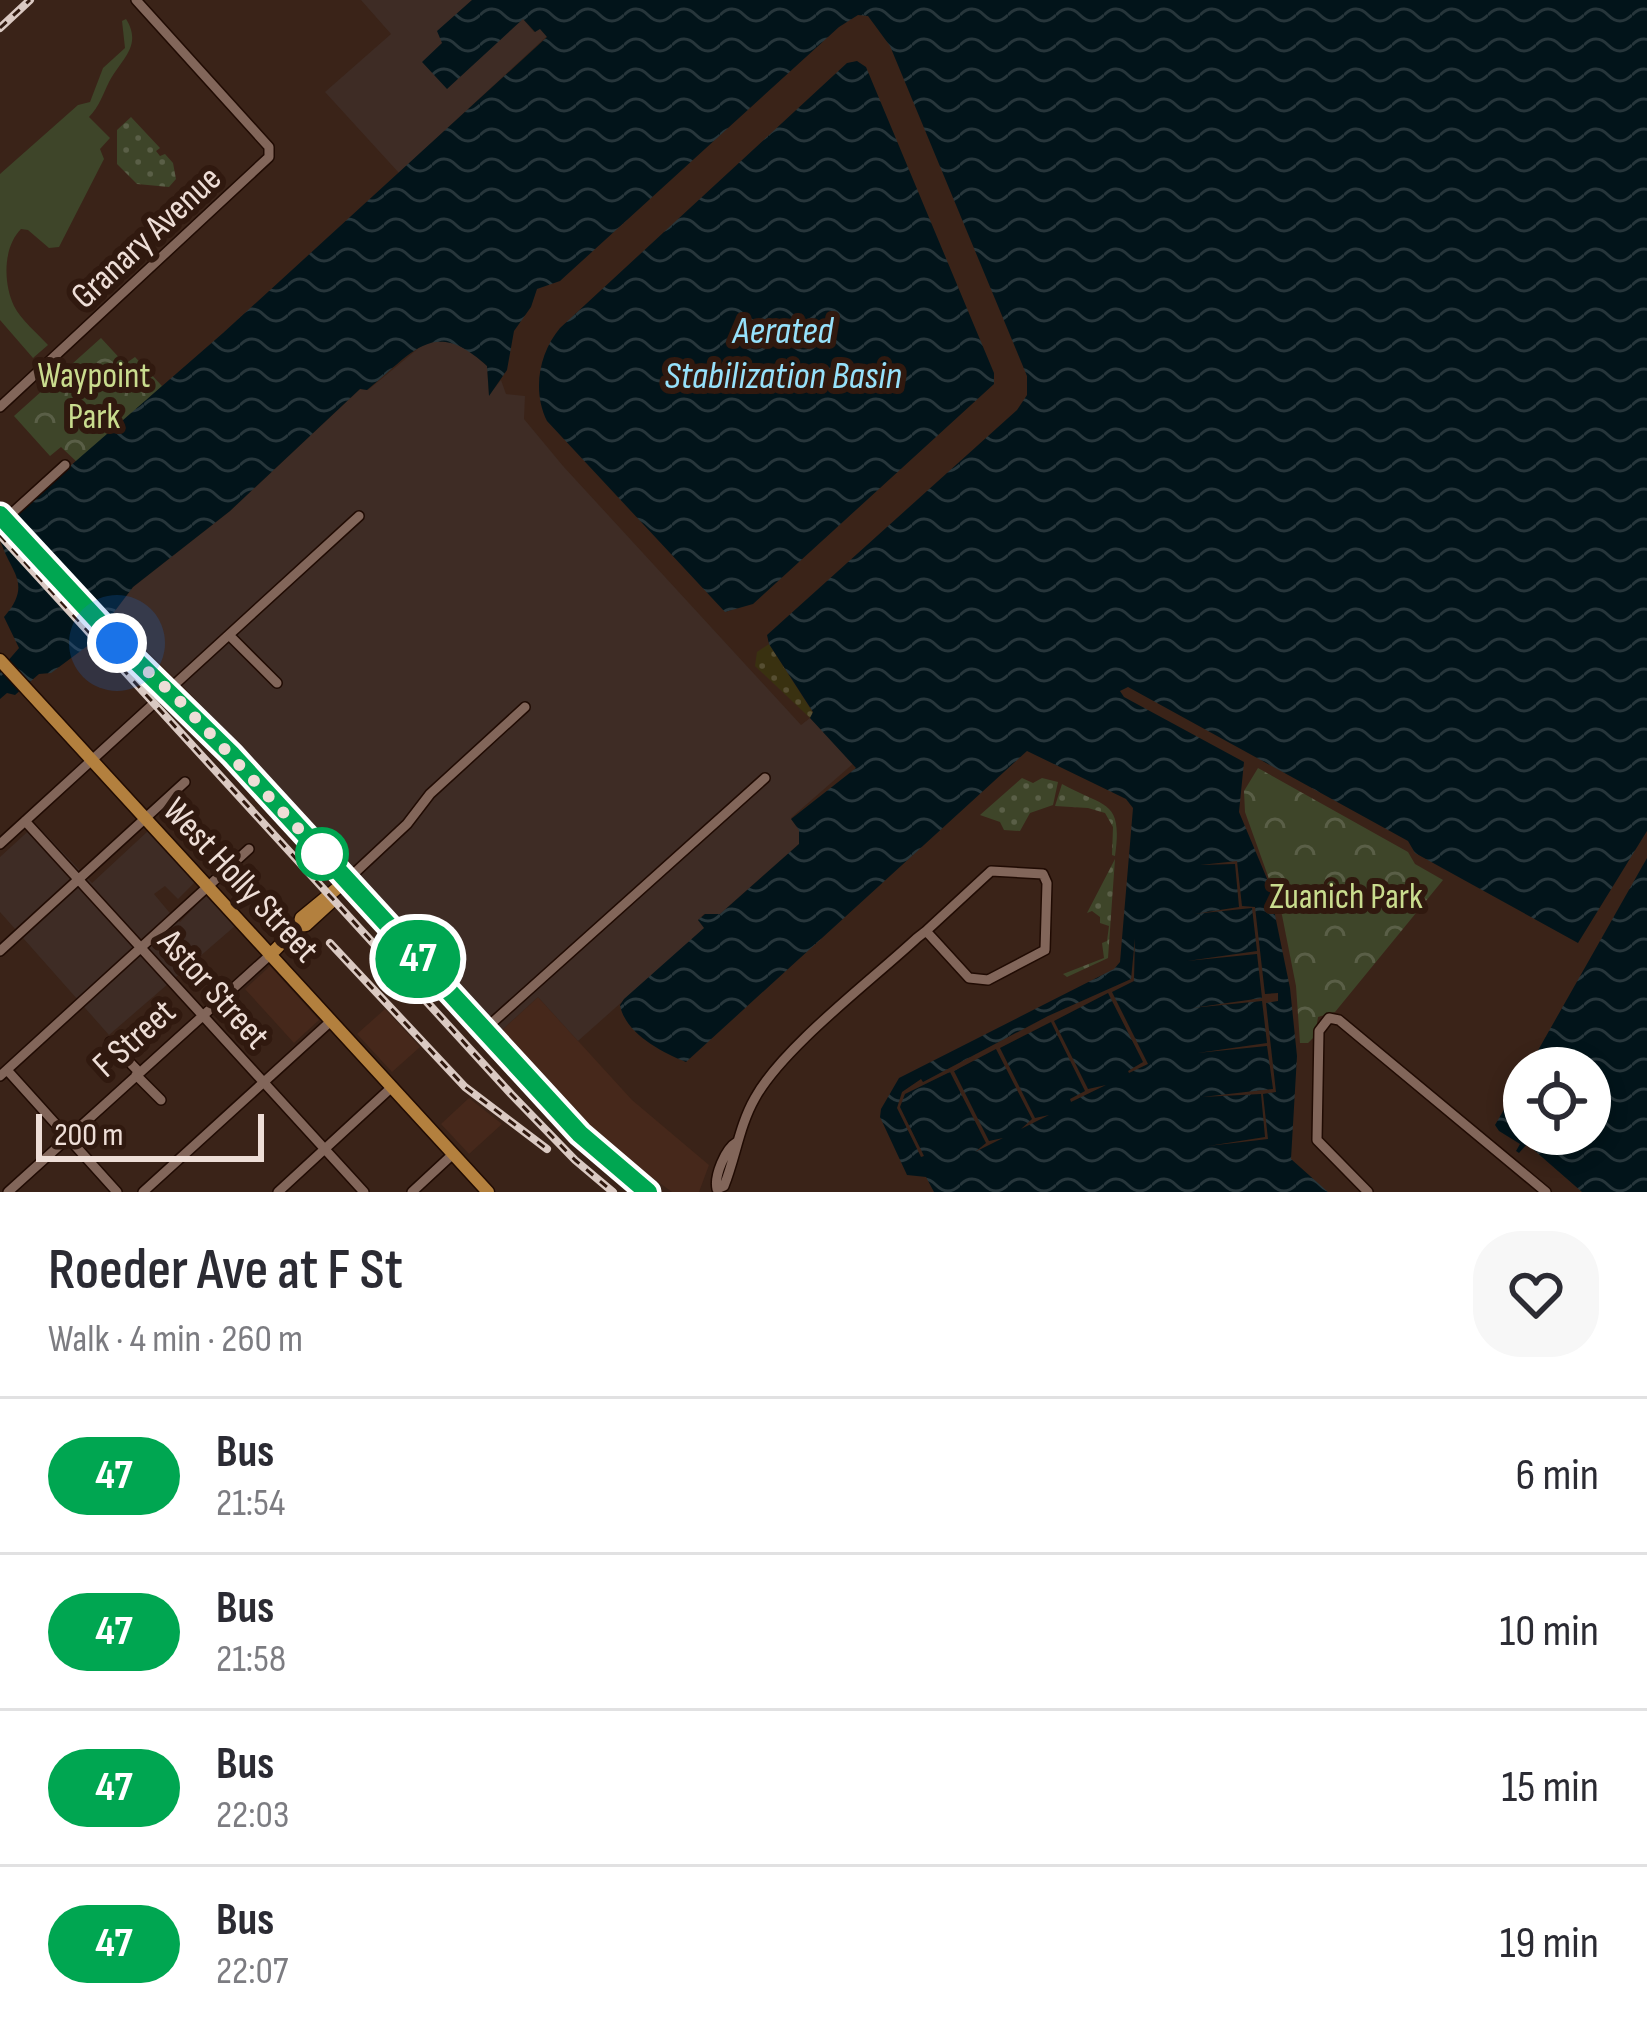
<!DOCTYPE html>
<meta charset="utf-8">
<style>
:root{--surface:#fff;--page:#f7f7f7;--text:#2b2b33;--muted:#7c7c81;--line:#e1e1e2}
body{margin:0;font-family:"Sofia Sans Condensed",sans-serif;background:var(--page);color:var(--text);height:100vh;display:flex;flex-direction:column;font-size:45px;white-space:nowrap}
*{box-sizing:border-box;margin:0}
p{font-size:39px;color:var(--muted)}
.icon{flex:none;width:66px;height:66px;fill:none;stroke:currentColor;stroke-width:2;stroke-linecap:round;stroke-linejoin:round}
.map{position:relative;height:1192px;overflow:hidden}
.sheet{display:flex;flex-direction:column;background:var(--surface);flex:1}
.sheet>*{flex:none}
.badge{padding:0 24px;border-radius:39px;font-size:42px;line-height:78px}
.buttons{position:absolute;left:1503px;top:1047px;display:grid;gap:24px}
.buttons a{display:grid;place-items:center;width:108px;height:108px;border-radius:50%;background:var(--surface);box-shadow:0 6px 18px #0003;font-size:60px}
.scale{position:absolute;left:36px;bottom:30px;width:228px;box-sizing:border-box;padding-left:12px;border:6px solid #eeded7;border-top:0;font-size:33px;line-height:42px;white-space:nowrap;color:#eeded7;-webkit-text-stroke:9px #30190f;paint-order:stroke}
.you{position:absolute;width:60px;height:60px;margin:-30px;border:9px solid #fff;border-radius:50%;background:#1a73e8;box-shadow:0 0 0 18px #1a73e833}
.map>.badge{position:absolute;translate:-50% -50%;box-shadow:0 0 0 6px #fff}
.round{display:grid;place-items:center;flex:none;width:126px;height:126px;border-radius:48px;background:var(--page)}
.head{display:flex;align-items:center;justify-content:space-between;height:204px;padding:0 48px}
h1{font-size:57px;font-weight:600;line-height:90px}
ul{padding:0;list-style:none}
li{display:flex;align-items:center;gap:36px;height:156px;padding:0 48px;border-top:3px solid var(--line)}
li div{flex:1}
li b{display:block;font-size:45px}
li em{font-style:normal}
li .badge{min-width:132px;font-weight:700;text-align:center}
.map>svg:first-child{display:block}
</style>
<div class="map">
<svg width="1647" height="1192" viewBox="0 0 1647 1192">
<defs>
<pattern id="grass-dots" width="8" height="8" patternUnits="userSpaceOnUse" patternTransform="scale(3)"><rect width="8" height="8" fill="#3e4529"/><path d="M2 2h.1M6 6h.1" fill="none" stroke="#5a5f47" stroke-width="1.8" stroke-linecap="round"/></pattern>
<pattern id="sand-dots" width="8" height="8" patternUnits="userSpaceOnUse" patternTransform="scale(3)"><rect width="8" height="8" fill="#393110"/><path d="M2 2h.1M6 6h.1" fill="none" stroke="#564e32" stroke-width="1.8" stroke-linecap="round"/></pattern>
<pattern id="park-crowns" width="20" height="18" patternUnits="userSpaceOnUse" patternTransform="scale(3)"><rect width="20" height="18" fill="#3e4529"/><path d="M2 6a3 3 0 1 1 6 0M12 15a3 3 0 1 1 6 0" fill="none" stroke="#5a5f47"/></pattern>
<pattern id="water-waves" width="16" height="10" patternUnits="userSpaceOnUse" patternTransform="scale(3)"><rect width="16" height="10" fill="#02141a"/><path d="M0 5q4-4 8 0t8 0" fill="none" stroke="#27363b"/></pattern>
</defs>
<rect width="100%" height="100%" fill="#3a2318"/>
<path fill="#46281b" d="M270,966L319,1020L294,1043L245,989Z
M538,997L632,1100L709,1165L699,1192H672L635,1165L589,1126L501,1031Z
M385,1009L420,1047L392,1072L357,1034Z
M469,1098L502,1124L469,1154L441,1124Z"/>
<path fill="#3e2c25" d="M361,0H472L438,31L523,19L534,32L540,28L547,36L399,173L325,92L391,34Z
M445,339L470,351L487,366L489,395L501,380L506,394L525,396L524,419L563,466L801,725L810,718L855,762L791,818L799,830V844L720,914H704L698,920L705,928L578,1041L538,997L501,1031L185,688L111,616L133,587L230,511L360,389L368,390L426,342Z
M36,824L92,883L148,831L195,882L178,899L165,886L154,894L169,912L180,922L206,895L235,926L109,1035L0,912V857Z"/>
<path fill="url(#grass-dots)" d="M131,117L160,148L156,151L160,156L165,154L173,163L176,179L169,187L137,184L117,164V130Z
M1022,778L1033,783L1042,778L1058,782L1053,805L1030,813L1020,831L1004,830L1000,822L980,815Z
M1062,784C1105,808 1123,799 1115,856L1112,855L1113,827L1105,813L1088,808L1055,806Z
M1115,859L1108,958L1067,977L1063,974L1104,958L1102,943L1107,941L1109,926L1100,923V917L1092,911L1087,913Z"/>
<path fill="url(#sand-dots)" d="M769,644L813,713L810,718L755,666L757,652Z"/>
<path fill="url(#park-crowns)" d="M101,338L125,364L135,357L162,386L78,463L61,447L50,456L14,416Z
M1258,768L1408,852L1415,864L1443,880L1335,1012L1318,1017L1315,1036L1308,1043H1300L1296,986L1282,915L1245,812L1244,791Z"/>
<path fill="#3e4529" d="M126,19C143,46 121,59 109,82C103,94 99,107 89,117L110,138L100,149L104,159L59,247L49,248L28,230L21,229C3,247 3,283 14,306C21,320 37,333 48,345L33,358L0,320V174L78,105L90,102L103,68L125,48L122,21Z"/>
<path fill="url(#water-waves)" d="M472,0H1647V831L1578,943L1415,853L1408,841L1128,687L1120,691L1124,697L1244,762L1239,812L1268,881L1290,988L1297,1056L1291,1159L1328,1192H934L926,1177L907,1175L880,1117L881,1109L899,1078L1114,969L1120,962L1133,808L1126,799L1027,751L686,1062C661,1052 625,1033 620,1005L624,999L704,928L698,920L705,914H720L799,844V830L791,819L856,768L810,718L813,712L769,644L767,635L1017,410L1027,395V376L890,46L868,16L858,15L839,27L560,281L537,289L531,307L514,331L507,370L489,396L487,366C433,316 413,353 367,390L360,389L230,511L133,587L90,644L51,673L39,674L15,695L7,693L0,699V670L19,648L4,617C34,582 9,572 0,539L19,523L15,514L223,333L547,37L540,29L535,32L523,19L447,89L422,62L442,43L437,31Z
M857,61L866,67L994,373V384L753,604L725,612L547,421C532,391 539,353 560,328L847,63Z
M1647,858V1192H1582L1527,1144L1519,1153L1516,1151L1520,1144L1499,1131L1495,1125L1524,1075V1134H1590V1068H1528Z"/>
<path fill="#3a2318" d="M1237,861L1242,906L1255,907L1265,994L1278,993V1001L1266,1003L1276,1092L1263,1094L1268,1139L1208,1146L1265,1137L1261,1094L1202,1097L1273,1089L1267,1046L1197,1053L1267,1043L1262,1001L1192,1008L1262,998L1257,954L1187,961L1257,951L1252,908L1194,914L1239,907L1235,864L1200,865Z
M1135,938L1134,981L1112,992L1148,1064L1129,1073L1128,1071L1143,1062L1108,993L1054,1021L1088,1089L1106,1085L1071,1102L1070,1099L1085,1091L1051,1022L1000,1048L1035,1118L1049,1115L1021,1129L1032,1119L996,1049L954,1071L989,1141L1003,1138L975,1152L986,1143L950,1072L905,1094L900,1107L924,1156L921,1157L897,1108L902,1092L921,1079L923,1082L1048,1016L1131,979Z"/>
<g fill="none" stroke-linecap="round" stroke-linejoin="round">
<g stroke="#200b03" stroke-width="12">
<path id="minor" d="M0,407L269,157V147L136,0
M0,524L65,465
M229,635L277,683
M525,707L430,794L407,824L346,881L580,1134L648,1192
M25,821L364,1192
M0,844L359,516
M0,951L185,782
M484,1030L765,778
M110,1042L139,1072
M7,1070L117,1192
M136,1075L161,1100
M0,1076L249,849
M717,1189L724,1186C736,1156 739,1126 755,1098C783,1047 872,980 917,938L926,931L991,871L1043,874L1047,883L1045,950L988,980L969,978L926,931
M717,1189C714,1176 725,1149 737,1142
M8,1192L270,955
M143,1192L331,1021
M278,1192L392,1087
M412,1192L453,1154
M1368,1192L1317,1140L1319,1031L1329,1018L1339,1020L1546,1192"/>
</g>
<g stroke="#200b03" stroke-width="15">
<path id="major" d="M0,515L127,652L232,755L346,881L301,918L299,926L270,955
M0,660L488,1192
M299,926L306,925L330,903L329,896"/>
</g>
<use href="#minor" stroke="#82665a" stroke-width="9"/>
<use href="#major" stroke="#b3803e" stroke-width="12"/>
<g stroke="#dac9c2" stroke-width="8">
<path id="rail" d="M0,28L30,0
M0,535L511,1094L575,1160L613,1192
M330,943L465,1087L547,1149"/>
</g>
<use href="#rail" stroke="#30190f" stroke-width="3" stroke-dasharray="9" stroke-linecap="butt"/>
</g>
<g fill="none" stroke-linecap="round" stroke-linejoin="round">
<g stroke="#fff" stroke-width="27">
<path id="line" d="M0,515L127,652L232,755L580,1134L648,1192"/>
</g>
<use href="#line" stroke="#00a651" stroke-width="18"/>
<path stroke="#eeded7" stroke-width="12" stroke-dasharray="0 21.6" d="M117,643L178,699L322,854"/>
</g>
<circle fill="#fff" stroke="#00a651" stroke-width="6" cx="322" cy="854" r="24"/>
<g text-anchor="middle" stroke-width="12" stroke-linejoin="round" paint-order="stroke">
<g font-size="36" fill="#eeded7" stroke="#30190f">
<text transform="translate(145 236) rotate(-43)" y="13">Granary Avenue</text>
<text transform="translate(242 879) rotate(47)" y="13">West Holly Street</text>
<text transform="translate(215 988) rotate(48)" y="13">Astor Street</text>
<text transform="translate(133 1037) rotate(-42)" y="13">F Street</text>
</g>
<g font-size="36" fill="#c9dc8e" stroke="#30190f">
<text x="94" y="387">Waypoint<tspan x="94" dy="41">Park</tspan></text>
<text x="1346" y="908">Zuanich Park</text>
</g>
<g font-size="39" font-style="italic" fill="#96e1fb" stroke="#30190f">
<text x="783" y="343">Aerated<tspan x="783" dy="45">Stabilization Basin</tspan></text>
</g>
</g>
</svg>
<div class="buttons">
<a><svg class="icon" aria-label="locate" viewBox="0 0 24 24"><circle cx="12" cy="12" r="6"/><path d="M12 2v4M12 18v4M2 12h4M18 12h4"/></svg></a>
</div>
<div class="scale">200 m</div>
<div class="you" style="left:117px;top:643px"></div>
<b class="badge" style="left:418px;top:959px;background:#00a651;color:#fff">47</b>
</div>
<section class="sheet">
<div class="head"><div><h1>Roeder Ave at F St</h1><p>Walk · 4 min · 260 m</p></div><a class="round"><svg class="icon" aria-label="heart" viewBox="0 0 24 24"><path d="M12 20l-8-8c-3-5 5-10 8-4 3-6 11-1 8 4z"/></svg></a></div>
<ul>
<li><span class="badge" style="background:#00a651;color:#fff">47</span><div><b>Bus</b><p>21:54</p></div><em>6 min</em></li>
<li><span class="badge" style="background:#00a651;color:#fff">47</span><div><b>Bus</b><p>21:58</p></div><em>10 min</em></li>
<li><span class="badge" style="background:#00a651;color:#fff">47</span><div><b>Bus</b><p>22:03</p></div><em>15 min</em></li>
<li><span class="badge" style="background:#00a651;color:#fff">47</span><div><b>Bus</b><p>22:07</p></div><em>19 min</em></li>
</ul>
</section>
